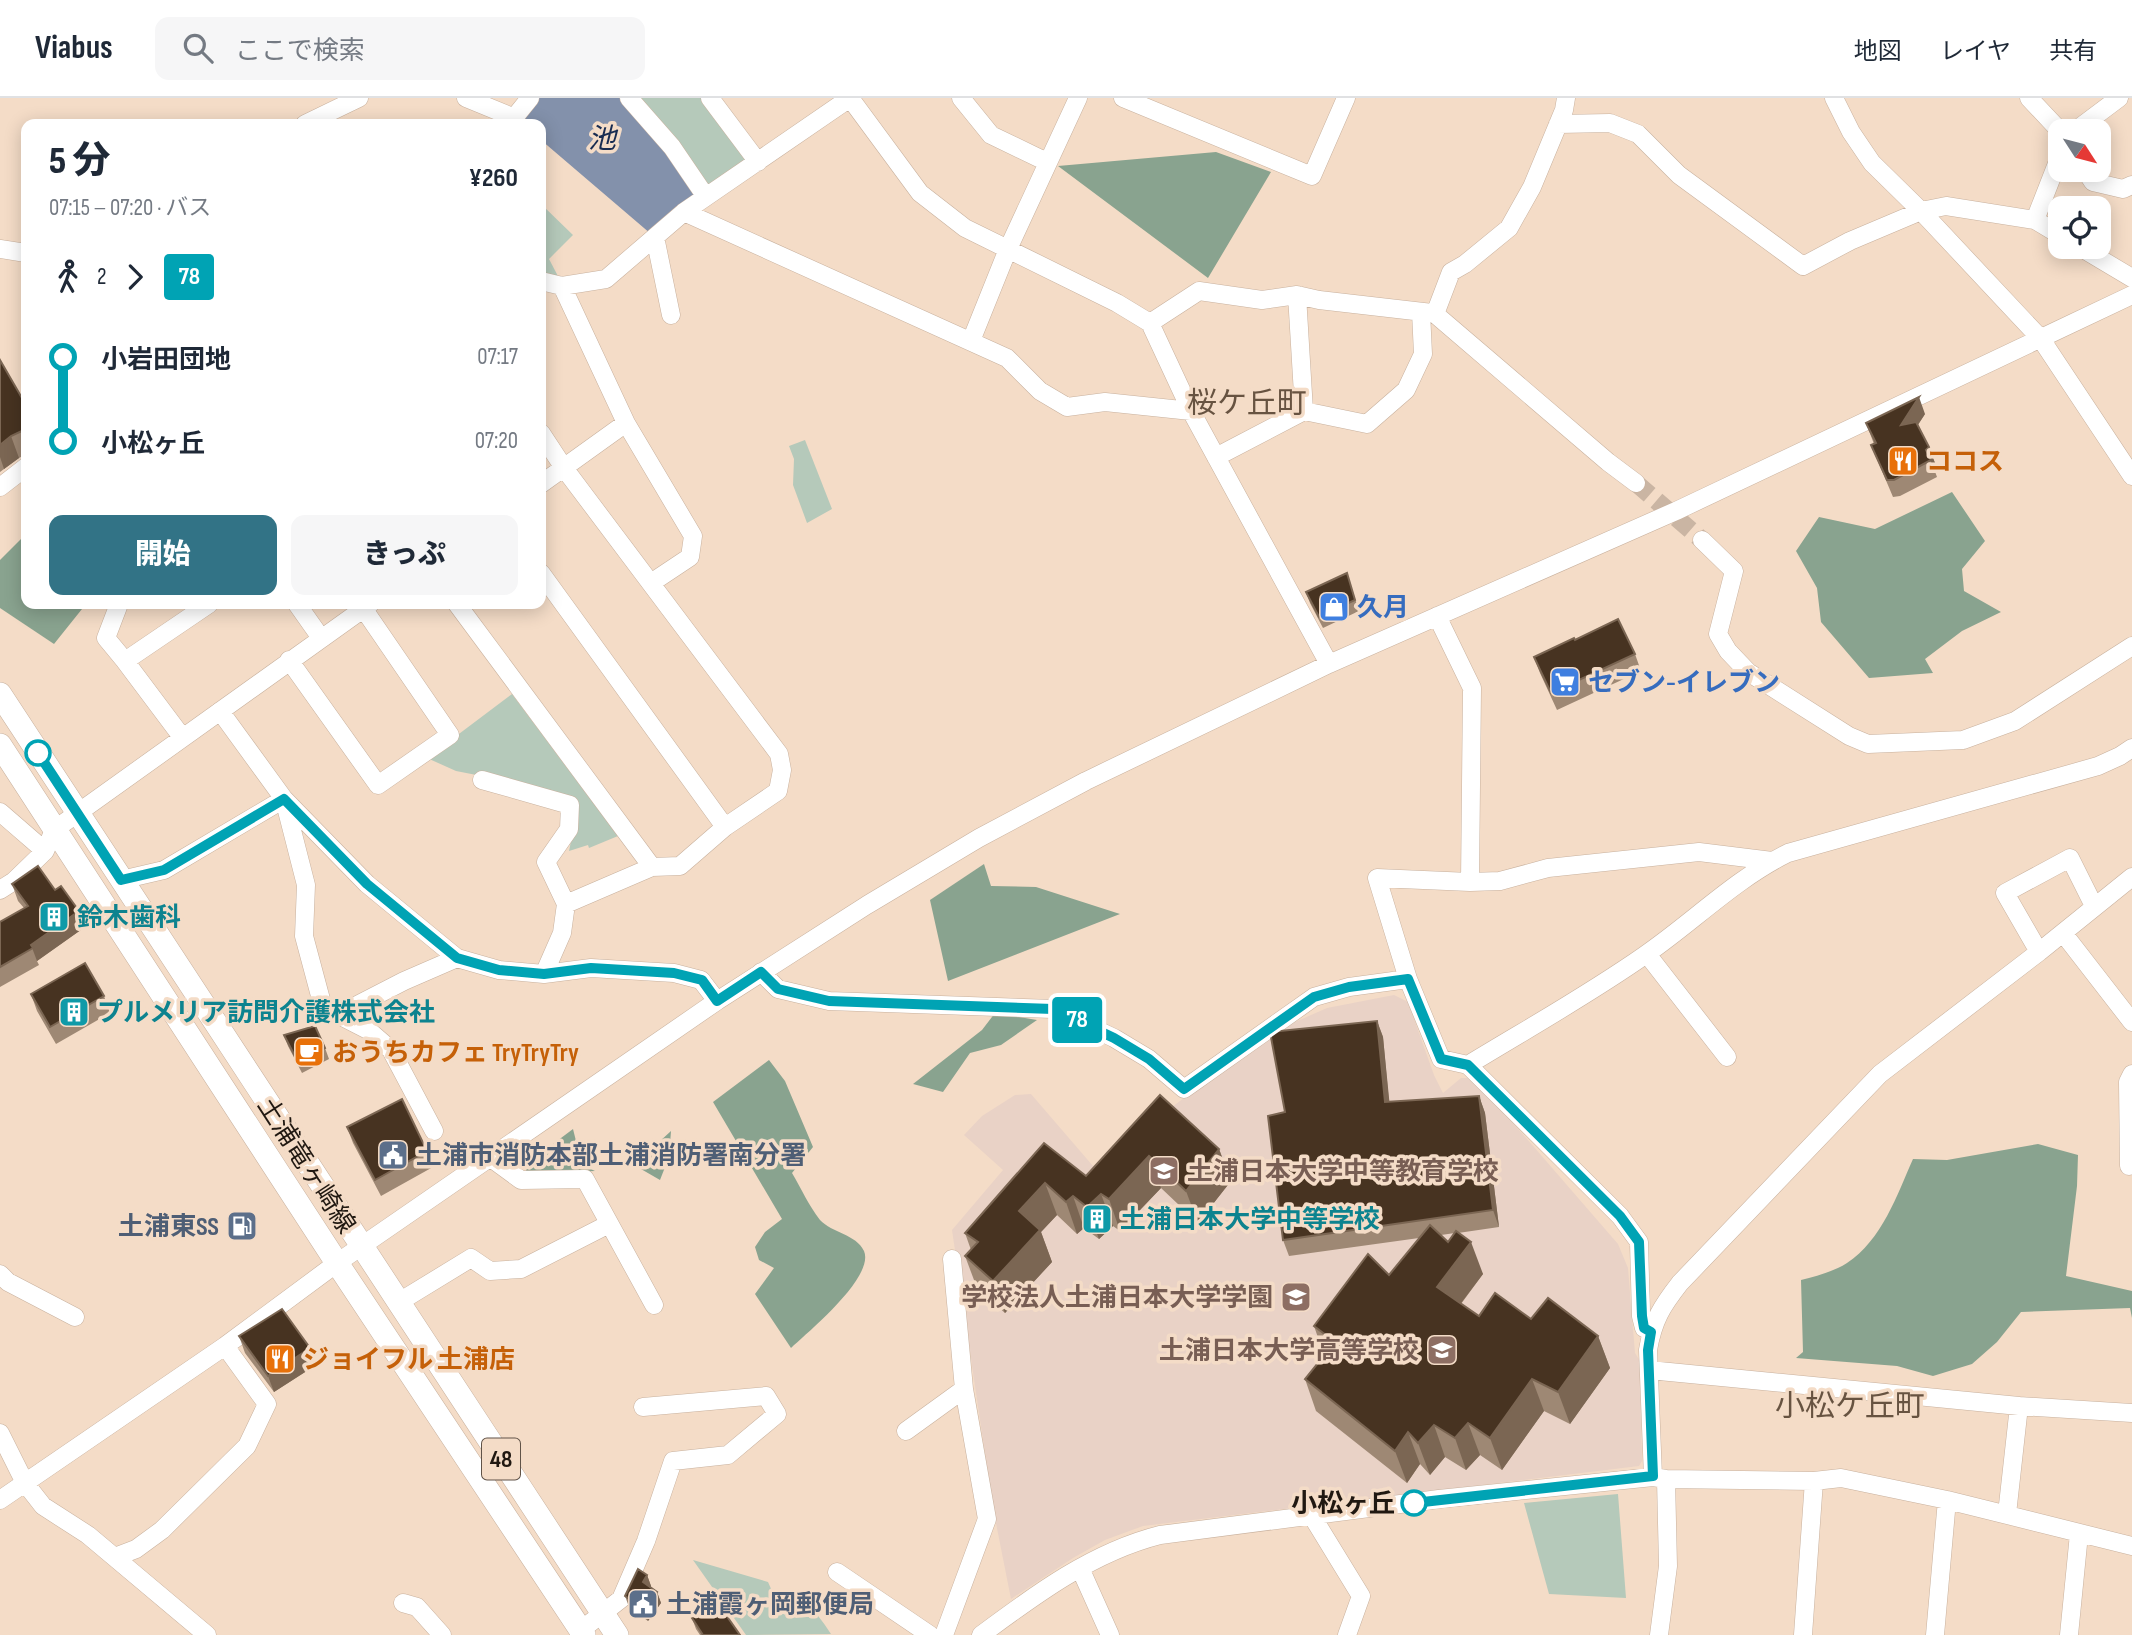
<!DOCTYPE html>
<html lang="ja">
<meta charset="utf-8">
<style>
:root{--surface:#fff;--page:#f6f6f7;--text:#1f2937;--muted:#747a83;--line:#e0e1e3;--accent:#327386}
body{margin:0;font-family:"Sofia Sans Condensed","Noto Sans JP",sans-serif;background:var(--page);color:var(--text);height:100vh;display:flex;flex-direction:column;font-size:26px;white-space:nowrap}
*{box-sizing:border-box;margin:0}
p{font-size:23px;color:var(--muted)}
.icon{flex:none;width:38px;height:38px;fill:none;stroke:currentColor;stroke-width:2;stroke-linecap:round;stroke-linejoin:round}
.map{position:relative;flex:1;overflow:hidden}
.panel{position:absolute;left:21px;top:21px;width:525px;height:490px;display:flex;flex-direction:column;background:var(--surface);border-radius:14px;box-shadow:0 4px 18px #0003}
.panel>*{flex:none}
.badge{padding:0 14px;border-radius:5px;font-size:24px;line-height:46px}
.needle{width:46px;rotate:126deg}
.fabs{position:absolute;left:2048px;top:21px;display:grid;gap:14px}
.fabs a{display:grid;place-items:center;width:63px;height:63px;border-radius:14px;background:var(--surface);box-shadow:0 4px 18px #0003;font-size:35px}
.map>.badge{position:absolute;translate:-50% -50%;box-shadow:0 0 0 4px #fff}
.legs{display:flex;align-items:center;gap:10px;height:77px;padding:0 28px;font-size:23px}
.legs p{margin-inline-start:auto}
.head{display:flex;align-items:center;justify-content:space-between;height:119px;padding:0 28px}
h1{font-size:38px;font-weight:800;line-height:52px}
.button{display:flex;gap:14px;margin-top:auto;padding:14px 28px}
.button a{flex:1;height:80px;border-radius:14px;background:var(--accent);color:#fff;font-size:28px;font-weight:800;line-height:80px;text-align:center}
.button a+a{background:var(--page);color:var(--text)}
ul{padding:0 28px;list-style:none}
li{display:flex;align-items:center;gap:24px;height:84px;font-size:26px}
li i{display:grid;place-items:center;width:10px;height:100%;margin:0 9px;background:currentColor}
li i::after{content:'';width:18px;height:18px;margin:-9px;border:5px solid;border-radius:50%;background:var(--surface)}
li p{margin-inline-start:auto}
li:first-child i{background:linear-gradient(#0000 50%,currentColor 0)}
li:last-child i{background:linear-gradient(currentColor 50%,#0000 0)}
header{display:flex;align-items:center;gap:42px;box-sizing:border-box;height:98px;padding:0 35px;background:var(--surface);border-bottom:2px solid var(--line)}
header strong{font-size:33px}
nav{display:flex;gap:38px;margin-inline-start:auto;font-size:24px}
.search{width:490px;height:63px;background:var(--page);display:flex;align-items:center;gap:18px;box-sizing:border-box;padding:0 24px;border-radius:14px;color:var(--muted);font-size:26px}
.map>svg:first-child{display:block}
</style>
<header>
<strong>Viabus</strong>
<div class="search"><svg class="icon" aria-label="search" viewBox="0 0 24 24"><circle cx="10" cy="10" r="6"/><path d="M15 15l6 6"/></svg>ここで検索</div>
<nav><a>地図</a><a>レイヤ</a><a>共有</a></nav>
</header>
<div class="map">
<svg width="2132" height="1537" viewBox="0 0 2132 1537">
<rect width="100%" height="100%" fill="#f4dcc7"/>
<path fill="#e9d2c6" d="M1394,897L1408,904L1434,977L1443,995L1461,980H1469L1481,988L1618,1146L1628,1170L1635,1255L1640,1263L1642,1363L1639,1368L1143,1428L1105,1442L1073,1460L1011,1501L993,1410L952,1132L1003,1072L964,1037L982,1018L1015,997L1031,996L1093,1068L1184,1000L1293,925L1327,910Z"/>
<path fill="#b5c9ba" d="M640,0H703L751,63L708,92Z
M541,106L573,137L549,161L560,182L546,180L541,174Z
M805,342L832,411L807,425L793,387L794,361L789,348Z
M512,596L618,738L589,750L588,747L569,753L575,724L572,701L497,681L456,673L427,660Z
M1618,1396L1626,1500L1549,1496L1524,1405Z
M693,1462L768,1484L772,1493C805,1505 812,1506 831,1536L746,1537Z"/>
<path fill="#89a38f" d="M1216,54L1271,74L1208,180L1058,68Z
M1952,394L1985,443L1962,471L1964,493L2001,514L1962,533L1925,561L1933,575L1869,580L1821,524L1817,490L1796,453L1819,419L1875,431Z
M26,436V506H86L54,546L0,510V462Z
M984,766L991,788L1036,789L1120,816L948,883L930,802Z
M995,915L1037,922L1001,947L970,955L943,994L913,986L982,932Z
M769,962L785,983L813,1049L792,1075C801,1090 809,1108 820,1122C832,1135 856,1136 864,1153C875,1179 808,1234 791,1250L755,1196L774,1170L759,1162L755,1149L765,1134L782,1121L713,1004Z
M573,1031L582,1067L595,1073L525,1076L529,1064Z
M671,1033L669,1059L660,1082L634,1067Z
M2038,1046L2078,1057L2077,1088L2066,1178L2132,1193V1220L2130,1210L2021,1214L1997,1244L1972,1266L1933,1278L1897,1268L1796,1260L1803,1254L1801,1182C1816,1178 1833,1174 1847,1165C1882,1142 1897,1097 1913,1061L1947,1062Z"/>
<path fill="#8391ab" d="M536,0H620L666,53L700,99L651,136L541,42V26H522L519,24Z"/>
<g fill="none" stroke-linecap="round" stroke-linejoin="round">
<path stroke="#cab5a3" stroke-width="18" stroke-dasharray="18 9" stroke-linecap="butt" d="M1636,385L1702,442"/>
<g stroke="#c8b19e" stroke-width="19">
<path id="minor" d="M466,0L515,20
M629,0L672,49L706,99
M710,0L758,64
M850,0L920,95L965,130L1117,205L1150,225L1191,313L1329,566
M961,0L991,37L1047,64
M1123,0L1312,78L1346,0
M1566,0L1564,12L1532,89L1509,130L1465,166L1451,174L1435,216L1608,364L1636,385
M1834,0L1851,34L1872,65L1921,113L2041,241L2132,378
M2029,0L2060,33
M305,26L359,0
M509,26L530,0
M1558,26L1610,25L1638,36L1679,77L1803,168L1850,143L1921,113L1946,108L2035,122L2060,137
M2075,33L2119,0
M2085,72L2093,84L2123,91L2132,87
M684,114L1007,260L1040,293L1067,309L1105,304L1191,313
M2035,122L2060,58
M655,139L671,217
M2080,149L2132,180
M0,151L26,155
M541,183L562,188L606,181L684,114L850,0
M562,188L626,325L693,438L690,459L651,485
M1297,197L1304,313
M1150,225L1199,193L1262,202L1297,197L1319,202L1432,215
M971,243L1008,151L1078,0
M1216,359L1304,313L1367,326L1406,292L1423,256L1421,214
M541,386L626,325
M0,389L26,369
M1702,442L1734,473L1718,536L1728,553L1748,574L1849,638L1868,646L1963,642L2015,623L2132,548
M541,475L725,729
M119,506L106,540L125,563L209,506
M297,506L321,540
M457,506L652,769L680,768L725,729L778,693L782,672L779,656L564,370L541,335
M1437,518L1472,590L1470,784
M289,562L378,687L450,637L363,510
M125,563L182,639
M220,613L284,701L306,787L304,838L323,909L368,932L391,952L434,1033
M482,682L570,707L569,731L546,764L566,806L562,835L544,876
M0,714L45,753
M121,782L164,772L284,701L367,786L457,860L499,872L544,876L591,870L674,875L701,882L717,903
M0,792L14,783L45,753L54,732L370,506
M566,806L652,769
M2063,835L2132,924
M2039,854L2005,795L2070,760L2094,808
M1647,856L1727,959
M761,874L778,891L829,903L1053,911L1114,940L1149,961L1184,991L1314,899L1349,889L1408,881
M338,917L404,883L457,860
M1468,967C1527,931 1588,897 1645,857C1693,824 1735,781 1788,755L2098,668L2120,658L2132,650
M491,1060L521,1082L585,1081L654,1207
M2129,1068L2128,984L2132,976
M0,1176L8,1184L75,1219
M399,1204L471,1160L490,1173L521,1171L609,1126
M1651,1234L1644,1230L1641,1218L1639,1144L1620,1118L1468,967L1441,961L1408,881L1377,780L1470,784L1500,783L1548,770L1699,754L1772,763
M1649,1272L2019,1308L2132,1315
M906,1333L964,1291
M0,1335L25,1385L43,1408L88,1437L207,1537
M1653,1379L1666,1381L1814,1383L1841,1380L1947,1402L2132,1448
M0,1402L225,1248L337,1165L717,903L867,807L979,740L1086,683L1329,566L1676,413L2132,197
M2007,1416L2019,1308
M1312,1418L1361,1498L1347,1537
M115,1459L136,1451L162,1432L247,1348L267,1306L225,1248
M1080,1470L1110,1537
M837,1474L930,1537
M403,1505L417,1509L442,1537
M581,1532L621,1501L646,1443L673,1363L728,1357L777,1316L766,1298L643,1309
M944,1537L987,1421L964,1291L952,1161
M981,1537C1036,1496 1093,1454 1160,1437L1439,1401L1653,1379L1648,1252C1653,1222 1662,1208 1680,1185L1880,976L2039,854L2132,779
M1659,1537L1668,1468L1666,1381
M1803,1537L1814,1383
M1935,1537L1947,1402
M2069,1537L2079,1436"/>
</g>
<g stroke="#c8b19e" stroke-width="24">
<path id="major" d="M0,596L617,1537
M0,647L337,1165L584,1537"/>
</g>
<use href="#minor" stroke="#fff" stroke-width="18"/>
<use href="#major" stroke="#fff" stroke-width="23"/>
</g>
<path fill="#9e8874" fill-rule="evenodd" d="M0,262L26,307V356L19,360L0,374Z
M1925,316L1918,327L1935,365L1933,368L1937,379L1900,398L1893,399L1871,347L1874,346L1866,325Z
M1347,475L1359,513L1323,530L1310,505L1306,494Z
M1575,542L1635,556L1641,573L1557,612L1540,575L1534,559Z
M12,786L55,792L85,829L37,863L39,867L0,889V824L24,810L18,803Z
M31,896L104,898L110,915L56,946L37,913Z
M1377,923L1383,939L1389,1004L1479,998L1485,1015L1499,1129L1458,1135L1483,1176L1461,1206L1479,1218L1531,1221L1598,1238L1610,1270L1570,1326L1544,1313L1502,1372L1480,1357L1466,1372L1445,1359L1430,1377L1420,1366L1407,1385L1316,1313L1305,1281L1324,1257L1314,1228L1389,1177L1419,1140L1289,1158L1283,1142ZM1455,1135L1448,1144L1441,1137Z
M284,937L325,950L329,961L302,975L288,948Z
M1160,997L1219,1051L1231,1083L1198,1125L1161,1090L1120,1133L1113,1128L1099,1141L1084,1130L1077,1136L1057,1117L1041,1134L1052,1164L1005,1215L977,1190L965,1158L971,1152L965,1135L1044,1045L1086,1078Z
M347,1029L427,1053L433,1069L381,1098L353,1045Z
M239,1238L316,1267L274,1294L245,1255Z
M647,1477L651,1488V1489L657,1494L661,1505L648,1523L629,1509L625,1498Z
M692,1520L740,1537H700L696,1531Z"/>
<path fill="#7b6653" d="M1919,299L1925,316L1907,343L1901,327Z
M11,338L19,360L4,371L0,359V347Z
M1929,349L1935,365L1933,368L1926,352Z
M79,813L85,829L37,863L31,847Z
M1377,923L1383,939L1391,1020L1385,1004Z
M1479,998L1485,1015L1499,1129L1493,1112Z
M1219,1051L1231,1083L1198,1125L1186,1093Z
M1149,1058L1161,1090L1120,1133L1109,1101Z
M1045,1085L1057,1117L1041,1134L1052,1164L1005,1215L993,1183L1019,1113Z
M1101,1096L1113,1128L1099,1141L1087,1109Z
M1073,1098L1084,1130L1077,1136L1066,1104Z
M1471,1144L1483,1176L1449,1221L1437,1189Z
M1598,1238L1610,1270L1570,1326L1558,1294Z
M310,1250L316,1267L274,1294L268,1278Z
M1532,1281L1544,1313L1502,1372L1490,1340Z
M1468,1325L1480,1357L1466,1372L1455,1340Z
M1434,1327L1445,1359L1430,1377L1418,1345Z
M1408,1334L1420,1366L1407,1385L1395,1353Z
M647,1477L651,1488L647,1495L643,1484Z
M657,1494L661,1505L648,1523L644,1512Z"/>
<path fill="#473321" stroke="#7b6653" stroke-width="2" d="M0,262L26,307V331L11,338L0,347Z
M1919,299L1901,327L1916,324L1929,349L1926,352L1931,362L1894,382H1887L1871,347L1876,345L1866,325Z
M1347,475L1355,502L1319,519L1306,494Z
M1618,521L1635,556L1551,595L1534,559L1574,540L1575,542Z
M38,768L55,792L61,788L79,813L31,847L33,850L0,869V824L28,808L12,786Z
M85,865L104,898L50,929L31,896Z
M1377,923L1385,1004L1479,998L1493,1112L1283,1142L1268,1018L1285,1014L1270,934Z
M315,928L325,950L298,964L284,937Z
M1160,997L1219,1051L1186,1093L1149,1058L1109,1101L1101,1096L1087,1109L1073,1098L1066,1104L1045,1085L1019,1113L1040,1132L993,1183L965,1158L978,1144L965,1135L1044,1045L1086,1078Z
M402,1001L427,1053L375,1082L347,1029Z
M1430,1127L1448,1144L1456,1133L1471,1144L1437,1189L1479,1218L1495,1195L1531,1221L1548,1200L1598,1238L1558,1294L1532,1281L1490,1340L1468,1325L1455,1340L1434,1327L1418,1345L1408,1334L1395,1353L1305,1281L1335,1244L1314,1228L1368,1156L1389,1177Z
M282,1211L310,1250L268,1278L239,1238Z
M638,1471L647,1477L643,1484L657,1494L644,1512L625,1498Z
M717,1504L740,1537H703L692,1520Z"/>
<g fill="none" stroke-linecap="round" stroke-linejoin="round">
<g stroke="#fff" stroke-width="16">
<path id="line-1" d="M38,655L121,782L164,772L284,701L367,786L457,860L499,872L544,876L591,870L674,875L702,882L717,903L761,874L778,891L829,903L1053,911L1114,940L1149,961L1184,991L1314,899L1349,889L1408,881L1441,961L1468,967L1620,1118L1639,1144L1642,1218L1644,1230L1651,1234L1648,1252L1653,1378L1414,1405"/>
</g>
<use href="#line-1" stroke="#00a3b4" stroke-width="10"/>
</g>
<defs>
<g id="restaurant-square" transform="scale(1.575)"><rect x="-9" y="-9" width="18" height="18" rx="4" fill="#e8710a" stroke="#f4dcc7"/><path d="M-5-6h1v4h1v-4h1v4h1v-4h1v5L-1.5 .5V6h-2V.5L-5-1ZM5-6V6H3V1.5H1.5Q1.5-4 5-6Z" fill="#fff"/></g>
<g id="shop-square" transform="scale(1.575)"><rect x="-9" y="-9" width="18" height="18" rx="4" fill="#3f7fe0" stroke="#f4dcc7"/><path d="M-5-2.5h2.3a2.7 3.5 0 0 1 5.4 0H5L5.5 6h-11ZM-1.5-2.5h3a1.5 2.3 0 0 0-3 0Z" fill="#fff"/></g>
<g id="supermarket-square" transform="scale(1.575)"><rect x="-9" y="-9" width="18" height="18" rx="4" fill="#3f7fe0" stroke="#f4dcc7"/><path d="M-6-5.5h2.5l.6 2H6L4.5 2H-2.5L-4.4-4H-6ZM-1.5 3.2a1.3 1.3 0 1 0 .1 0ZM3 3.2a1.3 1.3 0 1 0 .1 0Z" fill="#fff"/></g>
<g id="building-square" transform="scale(1.575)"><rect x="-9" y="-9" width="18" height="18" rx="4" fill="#0f9aa8" stroke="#f4dcc7"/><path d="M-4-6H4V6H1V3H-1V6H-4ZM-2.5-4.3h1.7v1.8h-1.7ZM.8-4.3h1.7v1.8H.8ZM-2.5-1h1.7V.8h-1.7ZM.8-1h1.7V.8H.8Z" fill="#fff"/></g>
<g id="cafe-square" transform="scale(1.575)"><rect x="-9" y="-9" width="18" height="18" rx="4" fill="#e8710a" stroke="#f4dcc7"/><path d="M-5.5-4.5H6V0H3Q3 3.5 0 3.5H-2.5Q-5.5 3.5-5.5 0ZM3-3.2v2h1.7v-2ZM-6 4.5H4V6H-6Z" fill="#fff"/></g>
<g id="civic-square" transform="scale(1.575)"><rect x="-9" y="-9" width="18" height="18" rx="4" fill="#5c6f8a" stroke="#f4dcc7"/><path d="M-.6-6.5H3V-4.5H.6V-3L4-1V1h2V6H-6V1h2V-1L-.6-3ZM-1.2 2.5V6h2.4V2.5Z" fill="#fff"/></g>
<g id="school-square" transform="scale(1.575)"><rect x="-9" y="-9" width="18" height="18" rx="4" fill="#8d6e63" stroke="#f4dcc7"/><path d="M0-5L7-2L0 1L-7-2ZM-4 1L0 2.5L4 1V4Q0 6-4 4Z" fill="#fff"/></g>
<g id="fuel-square" transform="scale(1.575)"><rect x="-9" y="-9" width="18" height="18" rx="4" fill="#5c6f8a" stroke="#f4dcc7"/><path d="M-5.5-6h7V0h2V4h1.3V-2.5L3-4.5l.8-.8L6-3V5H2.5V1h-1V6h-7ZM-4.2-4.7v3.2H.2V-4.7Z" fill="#fff"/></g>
</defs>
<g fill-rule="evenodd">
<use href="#restaurant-square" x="1903" y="363"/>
<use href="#shop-square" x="1334" y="509"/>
<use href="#supermarket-square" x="1565" y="584"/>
<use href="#building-square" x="54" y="819"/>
<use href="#building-square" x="74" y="914"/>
<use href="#cafe-square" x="309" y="954"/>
<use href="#civic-square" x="393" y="1057"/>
<use href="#school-square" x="1164" y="1073"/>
<use href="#building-square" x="1097" y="1121"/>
<use href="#fuel-square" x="242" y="1128"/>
<use href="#school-square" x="1296" y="1199"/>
<use href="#school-square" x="1442" y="1252"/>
<use href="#restaurant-square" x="280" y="1261"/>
<use href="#civic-square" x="643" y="1506"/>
</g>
<g fill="#fff" stroke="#00a3b4" stroke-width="3.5">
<circle cx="38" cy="655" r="12"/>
<circle cx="1414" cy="1405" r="12"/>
</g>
<g text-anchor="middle" stroke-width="7" stroke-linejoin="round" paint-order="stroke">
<rect fill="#f4dcc7" stroke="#605348" stroke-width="2" x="482" y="1340.5" width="38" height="41" rx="5"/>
<g font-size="24" font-weight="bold" fill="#201811">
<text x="501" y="1369">48</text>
</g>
<g font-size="26" font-weight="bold" fill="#c56008" stroke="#f4dcc7" text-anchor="start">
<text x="1926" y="372">ココス</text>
<text x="332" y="963">おうちカフェ TryTryTry</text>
<text x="303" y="1270">ジョイフル 土浦店</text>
</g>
<g font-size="26" font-weight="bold" fill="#366cbe" stroke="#f4dcc7" text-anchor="start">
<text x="1357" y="518">久月</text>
<text x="1588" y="593">セブン-イレブン</text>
</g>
<g font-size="26" font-weight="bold" fill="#0d838f" stroke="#f4dcc7" text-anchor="start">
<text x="77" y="828">鈴木歯科</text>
<text x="97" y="923">プルメリア訪問介護株式会社</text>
<text x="1120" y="1130">土浦日本大学中等学校</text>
</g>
<g font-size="26" font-weight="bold" fill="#4e5e75" stroke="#f4dcc7" text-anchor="start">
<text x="416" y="1066">土浦市消防本部土浦消防署南分署</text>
<text x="219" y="1137" text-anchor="end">土浦東SS</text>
<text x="666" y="1515">土浦霞ヶ岡郵便局</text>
</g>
<g font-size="26" fill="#201811" stroke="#f4dcc7">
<text transform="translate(307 1067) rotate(57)" y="9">土浦竜ヶ崎線</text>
</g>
<g font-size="26" font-weight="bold" fill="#785e54" stroke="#f4dcc7" text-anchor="end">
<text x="1187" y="1082" text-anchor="start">土浦日本大学中等教育学校</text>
<text x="1273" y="1208">学校法人土浦日本大学学園</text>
<text x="1419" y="1261">土浦日本大学高等学校</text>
</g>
<g font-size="26" font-weight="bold" fill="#201811" stroke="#f4dcc7" text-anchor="end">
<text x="1395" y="1414">小松ヶ丘</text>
</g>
<g font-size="28" font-style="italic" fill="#192c51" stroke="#f4dcc7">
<text x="602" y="50">池</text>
</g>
<g font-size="30" fill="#675341" stroke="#f4dcc7">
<text x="1247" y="315">桜ケ丘町</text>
<text x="1850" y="1318">小松ケ丘町</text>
</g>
</g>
</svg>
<div class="fabs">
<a><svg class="needle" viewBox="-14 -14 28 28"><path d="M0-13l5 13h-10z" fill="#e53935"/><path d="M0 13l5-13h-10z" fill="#747a83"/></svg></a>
<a><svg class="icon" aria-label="locate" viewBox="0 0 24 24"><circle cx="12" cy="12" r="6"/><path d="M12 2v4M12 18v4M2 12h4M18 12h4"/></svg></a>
</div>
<b class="badge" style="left:1077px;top:922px;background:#00a3b4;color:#fff">78</b>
<section class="panel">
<div class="head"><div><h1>5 分</h1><p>07:15 – 07:20 · バス</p></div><b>¥260</b></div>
<div class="legs"><svg class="icon" aria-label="walk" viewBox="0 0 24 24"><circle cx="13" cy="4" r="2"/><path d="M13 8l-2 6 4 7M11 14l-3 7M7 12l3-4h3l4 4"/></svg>2<svg class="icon" aria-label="forward" viewBox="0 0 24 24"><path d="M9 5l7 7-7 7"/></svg><b class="badge" style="background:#00a3b4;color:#fff">78</b></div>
<ul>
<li><i style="color:#00a3b4"></i><b>小岩田団地</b><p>07:17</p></li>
<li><i style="color:#00a3b4"></i><b>小松ヶ丘</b><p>07:20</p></li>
</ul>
<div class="button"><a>開始</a><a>きっぷ</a></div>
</section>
</div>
